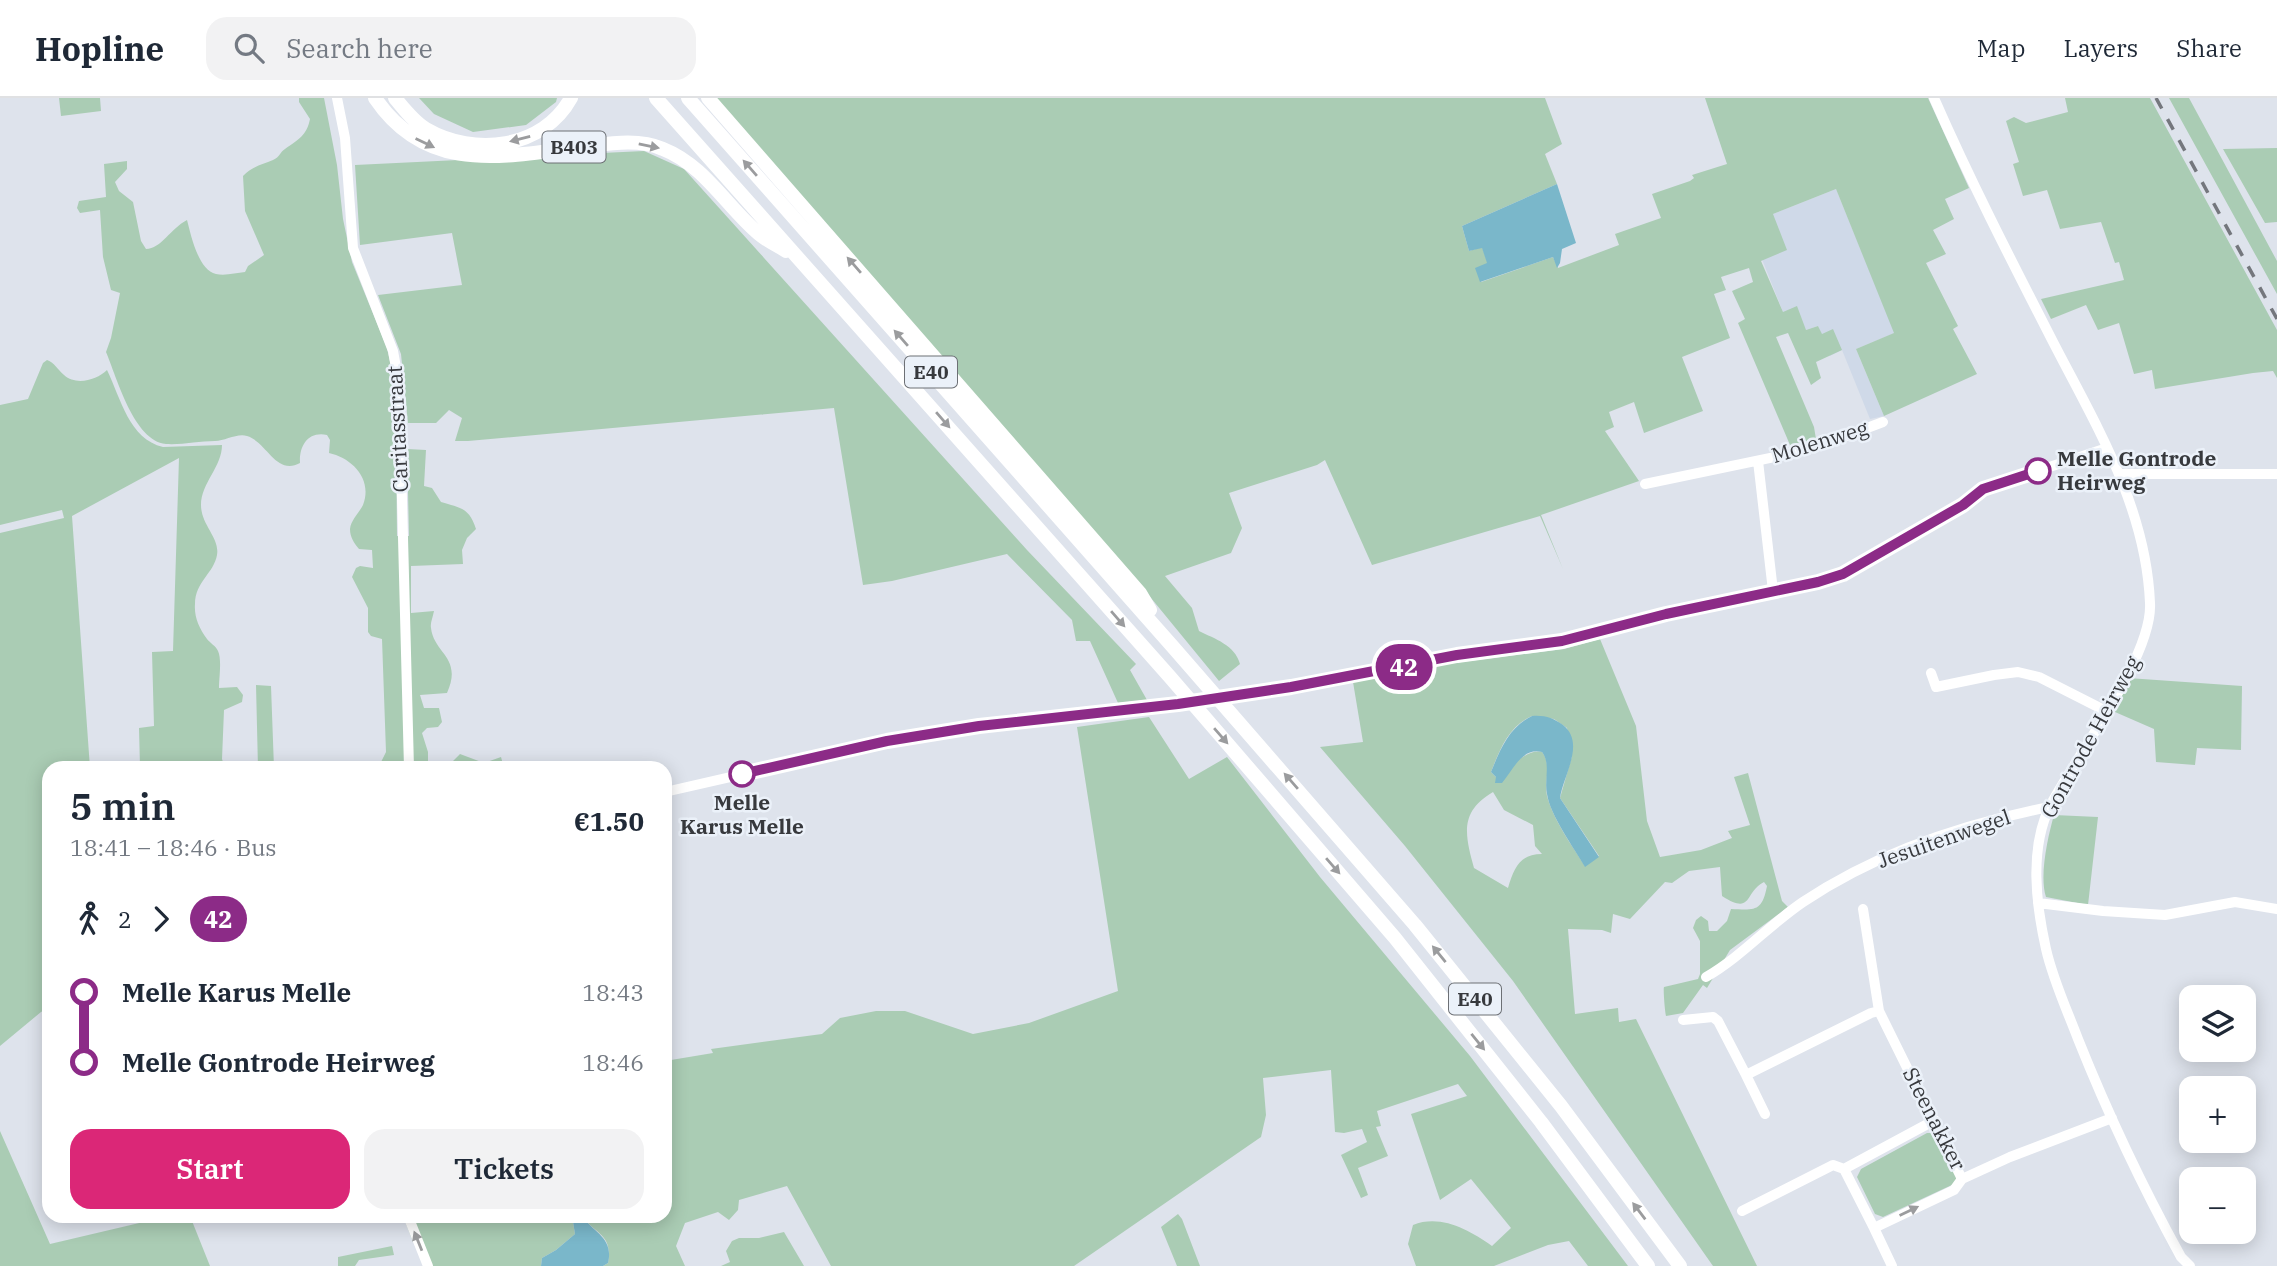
<!DOCTYPE html>
<meta charset="utf-8">
<style>
:root{--surface:#fff;--page:#f2f2f3;--text:#1f2937;--muted:#747a83;--line:#e0e1e3;--accent:#db2777}
body{margin:0;font-family:"IBM Plex Serif",serif;background:var(--page);color:var(--text);height:100vh;display:flex;flex-direction:column;font-size:26px;white-space:nowrap}
*{box-sizing:border-box;margin:0}
p{font-size:23px;color:var(--muted)}
.icon{flex:none;width:38px;height:38px;fill:none;stroke:currentColor;stroke-width:2;stroke-linecap:round;stroke-linejoin:round}
.map{position:relative;flex:1;overflow:hidden}
.drawer{position:absolute;left:42px;top:663px;width:630px;height:462px;display:flex;flex-direction:column;background:var(--surface);border-radius:21px;box-shadow:0 4px 18px #0003}
.drawer>*{flex:none}
.badge{padding:0 14px;border-radius:23px;font-size:24px;line-height:46px}
.controls{position:absolute;left:2179px;top:887px;display:grid;gap:14px}
.controls a{display:grid;place-items:center;width:77px;height:77px;border-radius:14px;background:var(--surface);box-shadow:0 4px 18px #0003;font-size:35px}
.map>.badge{position:absolute;translate:-50% -50%;box-shadow:0 0 0 4px #fff}
.legs{display:flex;align-items:center;gap:10px;height:77px;padding:0 28px;font-size:23px}
.legs p{margin-inline-start:auto}
.overview{display:flex;align-items:center;justify-content:space-between;height:119px;padding:0 28px}
h1{font-size:38px;font-weight:600;line-height:52px}
.primary-button{display:flex;gap:14px;margin-top:auto;padding:14px 28px}
.primary-button a{flex:1;height:80px;border-radius:21px;background:var(--accent);color:#fff;font-size:28px;font-weight:600;line-height:80px;text-align:center}
.primary-button a+a{background:var(--page);color:var(--text)}
ul{padding:0 28px;list-style:none}
li{display:flex;align-items:center;gap:24px;height:70px;font-size:26px}
li i{display:grid;place-items:center;width:10px;height:100%;margin:0 9px;background:currentColor}
li i::after{content:'';width:18px;height:18px;margin:-9px;border:5px solid;border-radius:50%;background:var(--surface)}
li p{margin-inline-start:auto}
li:first-child i{background:linear-gradient(#0000 50%,currentColor 0)}
li:last-child i{background:linear-gradient(currentColor 50%,#0000 0)}
header{display:flex;align-items:center;gap:42px;box-sizing:border-box;height:98px;padding:0 35px;background:var(--surface);border-bottom:2px solid var(--line)}
header strong{font-size:33px}
nav{display:flex;gap:38px;margin-inline-start:auto;font-size:24px}
.search{width:490px;height:63px;background:var(--page);display:flex;align-items:center;gap:18px;box-sizing:border-box;padding:0 24px;border-radius:21px;color:var(--muted);font-size:26px}
.map>svg:first-child{display:block}
</style>
<header>
<strong>Hopline</strong>
<div class="search"><svg class="icon" aria-label="search" viewBox="0 0 24 24"><circle cx="10" cy="10" r="6"/><path d="M15 15l6 6"/></svg>Search here</div>
<nav><a>Map</a><a>Layers</a><a>Share</a></nav>
</header>
<div class="map">
<svg width="2277" height="1168" viewBox="0 0 2277 1168">
<rect width="100%" height="100%" fill="#dee3ec"/>
<path fill="#cfd9e8" d="M1836,91L1895,235L1856,251L1884,318L1870,321L1842,252L1830,258L1818,228L1806,232L1783,214L1748,126Z"/>
<path fill="#aaccb4" fill-rule="evenodd" d="M59,0H100L101,13L61,18Z
M299,0H324L337,67L343,121L352,164L387,250L392,273L396,330L397,438H409L407,351L426,352L424,388L432,390L441,404C460,410 469,409 476,431L467,440L462,452L463,466L411,468V515L434,513C433,519 430,525 431,530C434,556 463,559 447,595L420,597L424,610H439L442,624L438,629L427,630L422,635L428,654V663L442,670H378L386,654L382,541L371,538L368,534V510L352,479L356,470L360,468L373,470L372,452L359,451C354,445 350,439 350,431C351,422 359,415 363,407C373,381 352,360 329,355L330,342L327,337C308,333 299,348 300,365C276,378 267,344 247,338C237,335 225,343 215,343C199,343 182,347 166,346C134,343 117,280 106,254L111,240L120,195L111,192L103,159L100,112L80,115L77,110L79,103L106,99L104,66L127,63V71L115,84L119,93L133,104L141,143L146,151C161,151 171,130 187,122C191,137 198,172 216,176C225,178 236,175 245,174L248,168L264,157L245,113L243,78C252,68 262,67 273,62C280,59 280,54 285,51C298,42 307,37 310,21L299,4Z
M419,0H557L556,4L526,27L473,34L434,16Z
M714,0H1545L1562,46L1545,56L1557,86L1462,128L1469,153L1482,149L1488,166L1481,184L1553,159L1558,170L1619,147L1615,136L1661,120L1652,96L1690,83L1694,80L1692,77L1727,66L1705,0H1928L1969,90L1945,101L1954,121L1933,132L1946,156L1926,165L1958,228L1953,231L1977,276L1884,318L1856,251L1894,235L1836,91L1773,116L1787,152L1761,163L1783,214L1797,208L1806,232L1818,228L1822,236L1833,231L1842,252L1816,264L1821,280L1811,287L1788,235L1776,239L1814,329L1816,341L1790,347L1738,225L1745,221L1732,193L1753,184L1749,170L1721,179L1726,192L1714,196L1730,240L1682,259L1703,313L1644,335L1634,304L1609,314L1614,329L1605,333L1639,383L1541,417L1563,471L1540,418L1372,467L1325,362L1317,367L1229,395L1242,430L1231,455L1165,478L1192,510L1199,533C1215,541 1235,547 1240,566L1219,583L1142,489Z
M2065,0H2150L2277,232V280L2273,273L2253,275L2155,291L2152,272L2134,276L2119,225L2098,232L2086,207L2051,221L2041,201L2124,182L2119,164L2115,165L2101,124L2060,131L2047,92L2023,98L2013,66L2019,64L2006,23L2014,19L2026,25L2068,14Z
M2169,0H2189L2277,163V196Z
M2277,50V124L2265,125L2223,51Z
M644,53L684,71L1027,452L1136,566L1130,572L1147,602L1118,605L1090,543H1076L1072,522L1007,456L892,483L863,487L834,310L468,343H455L462,320L449,312L436,325H408L401,256L378,197L462,187L452,135L360,147L355,67Z
M47,262C55,265 57,271 64,277C76,288 97,282 107,272C121,301 129,341 163,349L222,347C222,369 201,385 201,407C201,427 220,440 217,457C214,475 195,484 195,506C194,519 199,530 207,541C210,545 216,548 218,553C222,561 219,580 219,590L237,589L243,597L242,604L224,612L222,661L225,670H130L140,669L139,630L154,628L152,554L173,553L179,360L72,418L90,670H49V910L41,914L0,948V435L64,420L62,412L0,427V307L28,301L43,265Z
M1600,541L1636,628L1647,723L1660,759L1701,752L1732,740L1728,733L1750,727L1734,679L1748,675L1782,803L1788,809L1730,852L1707,890L1703,887L1683,915L1666,918C1665,914 1663,892 1664,889L1698,881L1700,876V843L1693,830L1696,822L1701,818L1708,823L1709,833H1717L1727,823L1731,811C1755,812 1762,814 1767,788L1764,784C1744,794 1753,818 1722,798L1720,769L1689,773L1672,785L1665,784L1630,821L1613,816L1611,835L1602,832L1568,831L1575,916L1618,910L1619,924L1636,921L1757,1168H1713L1513,883L1405,748L1320,649L1363,644L1353,584L1446,566L1564,551ZM1532,618L1554,621L1567,630L1572,658L1560,700L1599,758L1585,768C1572,748 1553,721 1547,698C1544,684 1552,666 1542,654C1527,650 1509,671 1496,679L1491,674C1500,651 1509,628 1532,618ZM1493,694L1504,712L1533,727L1535,748L1542,756C1520,756 1514,770 1508,790L1474,770C1465,737 1459,714 1493,694Z
M2128,580L2242,588L2241,652L2197,650L2195,667L2156,664L2154,631L2115,614Z
M256,587L271,588L274,670H258Z
M1149,619L1189,681L1227,659L1320,779L1470,958L1628,1168H1588L1569,1143L1548,1147L1494,1168H1416L1408,1146L1413,1127C1441,1116 1469,1132 1492,1148L1511,1130L1471,1081L1440,1102L1411,1016L1467,998L1458,986L1377,1013L1381,1028L1376,1029L1388,1058L1358,1070L1368,1097L1361,1100L1341,1057L1367,1044L1362,1031L1344,1035L1335,1034L1331,972L1263,980L1266,1017L1261,1039L1074,1168H831L787,1088L739,1102L738,1112L729,1122L718,1114L685,1125L676,1148L685,1168H603L608,1165C613,1136 596,1137 582,1118H665V963L713,955L711,951L822,936L840,920L876,913H905L973,936L1029,925L1118,893L1077,629Z
M460,656L484,665L501,659L504,670H446Z
M2054,717L2098,719L2088,807L2046,799C2039,778 2048,738 2054,717Z
M0,1033L50,1146L169,1118H190L210,1168H0Z
M1927,1035H1934L1957,1079L1954,1086L1883,1119L1875,1116L1857,1079L1861,1071Z
M1178,1116L1182,1121L1200,1168H1177L1161,1129Z
M403,1118H572L575,1136L556,1152L542,1160L541,1168H428L418,1143L413,1144Z
M784,1134L804,1168H721L730,1164L726,1153L732,1143L739,1140H759Z
M392,1148L394,1157L359,1162L355,1168H338V1159Z"/>
<path fill="#7ab7ca" d="M1557,86L1576,145L1562,151L1560,165L1557,170L1553,159L1480,184L1475,170L1487,165L1482,150L1469,153L1462,128Z
M1532,618C1545,617 1553,620 1563,627C1586,645 1563,678 1560,700L1599,759L1585,769C1574,750 1550,717 1547,696C1544,682 1551,666 1542,654C1522,649 1513,672 1502,685H1495L1496,679L1491,674C1500,652 1509,629 1532,618Z
M572,1118H582C594,1135 614,1140 608,1165L603,1168H541L542,1160L556,1152L575,1136Z"/>
<g fill="none" stroke-linecap="round" stroke-linejoin="round">
<path stroke="#fff" stroke-width="10" d="M337,0L345,40L353,150L393,253L399,286L409,670
M1934,0C1970,82 2010,160 2051,240C2094,324 2146,407 2150,505C2153,558 2076,658 2050,708C2029,751 2036,806 2046,851C2053,882 2067,912 2078,941C2108,1016 2142,1088 2181,1159L2190,1168
M1758,363L1773,493
M2121,376H2277
M1645,386L1780,358L1830,344L1883,324
M1931,575L1936,589L1994,577L2018,574L2039,579L2106,613
M665,694L887,643L979,628L1178,606L1291,589L1457,557L1562,543L1666,516L1818,484L1843,476L1963,407L1983,391L2107,350
M2038,805L2103,813L2165,817L2235,804L2277,811
M1863,811L1879,913L1962,1081
M1706,879C1741,859 1769,827 1803,804C1876,755 1963,726 2049,709
M1683,922L1713,919L1718,923L1746,977L1871,915L1879,913
M1746,977L1765,1016
M1844,1071L1935,1022
M1742,1113L1833,1067L1844,1071L1874,1130L1954,1092L1962,1081L2010,1059L2112,1020
M408,1118L428,1168
M1874,1130L1892,1168"/>
<path stroke="#fff" stroke-width="14" d="M375,0C429,80 509,57 589,48C613,45 640,41 663,51C704,67 727,109 759,136C767,143 777,147 786,153
M395,0C404,11 414,24 426,31C474,59 543,51 571,0
M656,0L1170,579L1395,840L1541,1024L1648,1168
M688,0L1173,549L1415,827L1561,1008L1680,1168
M708,0L1140,495L1150,512"/>
<path stroke="#74777d" stroke-width="3.5" stroke-dasharray="12 12" stroke-linecap="butt" d="M2156,0L2277,221"/>
</g>
<defs><path id="oneway-solid" d="M-6-.8H1V-3.2L6.5 0L1 3.2V.8H-6Z" transform="scale(1.75)"/></defs>
<g fill="#9b9c9e">
<use href="#oneway-solid" transform="translate(520 41) rotate(166)"/>
<use href="#oneway-solid" transform="translate(425 45) rotate(26)"/>
<use href="#oneway-solid" transform="translate(649 48) rotate(12)"/>
<use href="#oneway-solid" transform="translate(750 70) rotate(-131)"/>
<use href="#oneway-solid" transform="translate(854 167) rotate(-131)"/>
<use href="#oneway-solid" transform="translate(901 240) rotate(-131)"/>
<use href="#oneway-solid" transform="translate(943 322) rotate(49)"/>
<use href="#oneway-solid" transform="translate(1118 521) rotate(49)"/>
<use href="#oneway-solid" transform="translate(1221 638) rotate(49)"/>
<use href="#oneway-solid" transform="translate(1291 683) rotate(-131)"/>
<use href="#oneway-solid" transform="translate(1333 768) rotate(49)"/>
<use href="#oneway-solid" transform="translate(1439 856) rotate(-129)"/>
<use href="#oneway-solid" transform="translate(1478 944) rotate(51)"/>
<use href="#oneway-solid" transform="translate(1639 1113) rotate(-127)"/>
<use href="#oneway-solid" transform="translate(1909 1113) rotate(-26)"/>
<use href="#oneway-solid" transform="translate(418 1143) rotate(-112)"/>
</g>
<g fill="none" stroke-linecap="round" stroke-linejoin="round">
<g stroke="#fff" stroke-width="16">
<path id="line-1" d="M742,676L887,643L979,628L1178,606L1291,589L1457,557L1562,543L1666,516L1818,484L1843,476L1963,407L1983,391L2038,373"/>
</g>
<use href="#line-1" stroke="#8c2b87" stroke-width="10"/>
</g>
<g fill="#fff" stroke="#8c2b87" stroke-width="3.5">
<circle cx="2038" cy="373" r="12"/>
<circle cx="742" cy="676" r="12"/>
</g>
<g text-anchor="middle" stroke-width="5" stroke-linejoin="round" paint-order="stroke">
<g fill="#ebf1f9" stroke="#6d7075" stroke-width="2">
<rect x="542.5" y="33.5" width="63" height="31" rx="5"/>
<rect x="905" y="258.5" width="52" height="31" rx="5"/>
<rect x="1449" y="885.5" width="52" height="31" rx="5"/>
</g>
<g font-size="19" font-weight="bold" fill="#37393d">
<text x="574" y="56">B403</text>
<text x="931" y="281">E40</text>
<text x="1475" y="908">E40</text>
</g>
<g font-size="21" fill="#37393d" stroke="#ebf1f9">
<text transform="translate(398 331) rotate(-93)" y="7">Caritasstraat</text>
<text transform="translate(1820 344) rotate(-17)" y="7">Molenweg</text>
<text transform="translate(2091 639) rotate(-61)" y="7">Gontrode Heirweg</text>
<text transform="translate(1944 741) rotate(-19)" y="7">Jesuitenwegel</text>
<text transform="translate(1934 1021) rotate(63)" y="7">Steenakker</text>
</g>
<g font-size="21" font-weight="bold" fill="#37393d" stroke="#ebf1f9" text-anchor="start">
<text x="2057" y="368">Melle Gontrode<tspan x="2057" dy="24">Heirweg</tspan></text>
<text x="742" y="712" text-anchor="middle">Melle<tspan x="742" dy="24">Karus Melle</tspan></text>
</g>
</g>
</svg>
<div class="controls">
<a><svg class="icon" aria-label="layers" viewBox="0 0 24 24"><path d="M12 4l9 5-9 5-9-5zM3 14l9 5 9-5"/></svg></a>
<a>+</a>
<a>−</a>
</div>
<b class="badge" style="left:1404px;top:569px;background:#8c2b87;color:#fff">42</b>
<section class="drawer">
<div class="overview"><div><h1>5 min</h1><p>18:41 – 18:46 · Bus</p></div><b>€1.50</b></div>
<div class="legs"><svg class="icon" aria-label="walk" viewBox="0 0 24 24"><circle cx="13" cy="4" r="2"/><path d="M13 8l-2 6 4 7M11 14l-3 7M7 12l3-4h3l4 4"/></svg>2<svg class="icon" aria-label="forward" viewBox="0 0 24 24"><path d="M9 5l7 7-7 7"/></svg><b class="badge" style="background:#8c2b87;color:#fff">42</b></div>
<ul>
<li><i style="color:#8c2b87"></i><b>Melle Karus Melle</b><p>18:43</p></li>
<li><i style="color:#8c2b87"></i><b>Melle Gontrode Heirweg</b><p>18:46</p></li>
</ul>
<div class="primary-button"><a>Start</a><a>Tickets</a></div>
</section>
</div>
